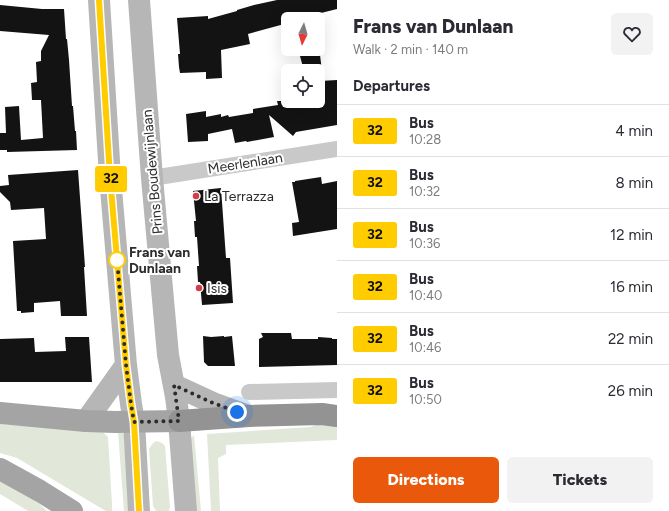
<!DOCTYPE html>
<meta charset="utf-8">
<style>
:root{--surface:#fff;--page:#f2f2f3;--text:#2b2b33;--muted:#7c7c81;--line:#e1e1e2;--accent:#ea580c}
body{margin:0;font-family:Figtree,sans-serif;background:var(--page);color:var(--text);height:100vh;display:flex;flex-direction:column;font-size:15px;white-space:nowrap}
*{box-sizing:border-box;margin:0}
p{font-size:13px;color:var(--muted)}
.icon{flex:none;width:22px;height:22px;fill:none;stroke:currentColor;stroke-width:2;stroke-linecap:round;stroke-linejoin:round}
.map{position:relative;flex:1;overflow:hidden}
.panel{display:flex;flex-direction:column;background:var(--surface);width:332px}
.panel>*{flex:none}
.badge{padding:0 8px;border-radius:3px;font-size:14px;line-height:26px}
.needle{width:26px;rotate:185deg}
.buttons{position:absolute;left:281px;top:12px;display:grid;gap:8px}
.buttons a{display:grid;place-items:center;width:44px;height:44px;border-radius:6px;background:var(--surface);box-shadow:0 4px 16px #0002;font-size:20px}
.you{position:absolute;width:20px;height:20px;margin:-10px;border:3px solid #fff;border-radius:50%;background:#1a73e8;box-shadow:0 0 0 6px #1a73e833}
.map>.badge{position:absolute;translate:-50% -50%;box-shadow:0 0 0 2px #fff}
h2{padding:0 16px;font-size:15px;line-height:36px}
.round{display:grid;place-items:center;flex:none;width:42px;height:42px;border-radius:6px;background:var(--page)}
.overview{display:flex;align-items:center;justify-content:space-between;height:68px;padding:0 16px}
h1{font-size:19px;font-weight:800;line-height:30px}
.action{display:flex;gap:8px;margin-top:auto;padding:8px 16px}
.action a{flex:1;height:46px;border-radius:6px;background:var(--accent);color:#fff;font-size:16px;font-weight:800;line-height:46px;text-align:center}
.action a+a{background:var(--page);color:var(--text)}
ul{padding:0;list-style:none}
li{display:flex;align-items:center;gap:12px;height:52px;padding:0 16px;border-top:1px solid var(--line)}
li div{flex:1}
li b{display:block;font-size:15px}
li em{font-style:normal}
li .badge{min-width:44px;font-weight:700;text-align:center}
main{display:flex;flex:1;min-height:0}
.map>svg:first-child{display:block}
</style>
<main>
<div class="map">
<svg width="337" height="511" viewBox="0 0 337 511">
<rect width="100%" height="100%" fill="#fff"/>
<path fill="#e1e8da" d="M324,422L337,424V440L226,445V454L218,458L220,511H211L207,434L310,427Z
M0,424L103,432L108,437L112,504V511H106L94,504L17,458L0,453Z
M118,432H122L124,434L129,511H124Z
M194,435L201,511H194L190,440Z
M156,441L162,443L165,446L170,507L169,511H156L153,506L149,449L153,443Z
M0,479L35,500L47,511H28L0,494Z"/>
<path fill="#131313" d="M277,0H337V9L297,19H287L288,23L248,34L250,44L221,50L222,78L206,79V72L180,73L179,67L178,54H180L177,18L208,16V19L237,11V10L254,5Z
M0,5L42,9H64L66,39H67L69,60L72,106H73L75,131H76L77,150L7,152V150H0V133H6L5,107L19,106L21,140L43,138L41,100H32L31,83L37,82L36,62L41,61V51L49,35L0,31Z
M316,51L317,56L320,55L322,71H304L300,56Z
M337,80V125L296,132L293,136L269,115L274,137L247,142L246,141L235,143L232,129L208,134V141L188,142L186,114L206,111V117L221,114V117L228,115L229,117L253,113V109L278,105L277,101H324L320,81Z
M78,170L85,267H84L87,316H61L60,301L34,303V312L21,313V311H17L13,241L46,239L44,208L11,210L10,202L0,192V186L9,185L8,175Z
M321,177L322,184L337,181V229L293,236L292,223L299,222L292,182H295V181Z
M221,188L226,258H230L233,303L202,305L200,282H198L197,266H199L197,237H195L194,221H196L193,191Z
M261,333H291L292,339H318V337L332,338V339H337V365L259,367V339L263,337Z
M203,336L211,337L224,336V337L232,336L235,366H208L204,362Z
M65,337H89L92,382H0V339L34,338L35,352L66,351Z"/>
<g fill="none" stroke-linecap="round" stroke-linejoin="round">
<path stroke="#c9c9c9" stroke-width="16" d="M152,178L337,149
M249,392L337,390"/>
<path stroke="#b6b6b6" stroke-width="22" d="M99,0L110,177L126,365L131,404L134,422L139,511
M139,0L152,178L168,355L176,397L179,421L186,511
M174,385L213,403L249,416
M86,421L126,365"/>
<path stroke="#a4a4a4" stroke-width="22" d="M0,413L86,421L115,422L179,421
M0,469L40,491L72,511"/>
<path stroke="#939393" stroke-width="22" d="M179,421L249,416L322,414L337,416"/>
</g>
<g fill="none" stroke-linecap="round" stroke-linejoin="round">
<g stroke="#fff" stroke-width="9">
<path id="line" d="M99,0L110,177L126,365L131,404L134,422L139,511"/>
</g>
<use href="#line" stroke="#fc0" stroke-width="6"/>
<path stroke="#2c2c2c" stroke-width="4" stroke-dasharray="0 7.2" d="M117,260V259L126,365L131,404L134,422L179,421L174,385L213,403L237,412"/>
</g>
<g fill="#d23e47" stroke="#fff" stroke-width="1.5">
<circle cx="196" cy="196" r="4"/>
<circle cx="199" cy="288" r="4"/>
</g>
<circle fill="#fff" stroke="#fc0" stroke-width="2" cx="117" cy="260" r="8"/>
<g text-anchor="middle" stroke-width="4" stroke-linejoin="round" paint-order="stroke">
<g font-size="14" fill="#2c2c2c" stroke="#fff">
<text transform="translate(245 163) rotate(-9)" y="5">Meerlenlaan</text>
<text transform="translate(152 172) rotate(-95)" y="5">Prins Boudewijnlaan</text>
</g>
<g font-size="14" fill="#2c2c2c" stroke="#fff" text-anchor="start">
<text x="204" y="201">La Terrazza</text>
<text x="207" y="293">Isis</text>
</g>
<g font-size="14" font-weight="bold" fill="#2c2c2c" stroke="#fff" text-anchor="start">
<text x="129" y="257">Frans van<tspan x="129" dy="16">Dunlaan</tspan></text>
</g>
</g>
</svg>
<div class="buttons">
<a><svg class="needle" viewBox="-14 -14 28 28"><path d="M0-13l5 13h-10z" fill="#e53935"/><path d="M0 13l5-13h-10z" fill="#7c7c81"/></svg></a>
<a><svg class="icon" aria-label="locate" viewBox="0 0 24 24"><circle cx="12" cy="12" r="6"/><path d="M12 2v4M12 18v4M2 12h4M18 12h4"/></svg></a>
</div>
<div class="you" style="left:237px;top:412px"></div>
<b class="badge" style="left:111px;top:179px;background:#fc0;color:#111">32</b>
</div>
<section class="panel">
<div class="overview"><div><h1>Frans van Dunlaan</h1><p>Walk · 2 min · 140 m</p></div><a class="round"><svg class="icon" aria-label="heart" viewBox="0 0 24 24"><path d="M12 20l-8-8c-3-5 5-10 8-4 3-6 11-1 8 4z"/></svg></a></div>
<h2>Departures</h2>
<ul>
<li><span class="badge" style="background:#fc0;color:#111">32</span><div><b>Bus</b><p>10:28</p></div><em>4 min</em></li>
<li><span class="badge" style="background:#fc0;color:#111">32</span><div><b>Bus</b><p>10:32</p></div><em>8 min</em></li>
<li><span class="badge" style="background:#fc0;color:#111">32</span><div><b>Bus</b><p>10:36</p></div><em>12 min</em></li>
<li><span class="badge" style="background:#fc0;color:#111">32</span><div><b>Bus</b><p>10:40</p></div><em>16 min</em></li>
<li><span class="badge" style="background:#fc0;color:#111">32</span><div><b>Bus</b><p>10:46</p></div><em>22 min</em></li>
<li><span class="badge" style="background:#fc0;color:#111">32</span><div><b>Bus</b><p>10:50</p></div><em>26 min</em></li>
</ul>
<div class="action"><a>Directions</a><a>Tickets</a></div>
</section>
</main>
